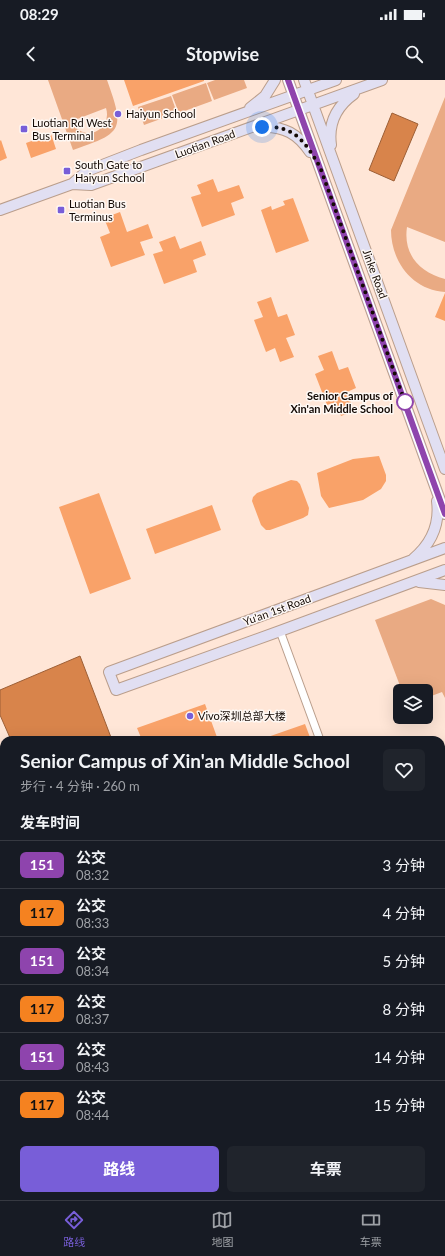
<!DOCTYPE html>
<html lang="zh">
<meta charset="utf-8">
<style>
:root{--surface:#171b24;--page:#20242c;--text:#f1f3f6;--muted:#9ea1a6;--line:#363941;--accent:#785ed8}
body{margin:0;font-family:Lato,"Noto Sans SC",sans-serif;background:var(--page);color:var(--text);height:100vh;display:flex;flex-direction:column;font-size:15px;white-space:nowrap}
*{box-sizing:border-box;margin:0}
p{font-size:13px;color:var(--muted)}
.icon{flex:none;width:22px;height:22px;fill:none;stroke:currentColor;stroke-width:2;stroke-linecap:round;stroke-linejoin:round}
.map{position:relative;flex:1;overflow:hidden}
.panel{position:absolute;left:0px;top:656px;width:445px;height:464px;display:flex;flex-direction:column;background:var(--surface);border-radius:12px 12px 0 0;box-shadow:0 4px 16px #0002}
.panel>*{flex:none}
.badge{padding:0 8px;border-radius:6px;font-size:14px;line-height:26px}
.buttons{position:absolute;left:393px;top:604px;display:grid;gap:8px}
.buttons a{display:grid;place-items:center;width:40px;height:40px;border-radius:6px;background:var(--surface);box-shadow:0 4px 16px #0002;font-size:20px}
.you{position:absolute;width:20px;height:20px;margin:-10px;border:3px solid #fff;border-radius:50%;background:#1a73e8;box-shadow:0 0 0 6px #1a73e833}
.map>.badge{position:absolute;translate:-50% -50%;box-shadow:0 0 0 2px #fff}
h2{padding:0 20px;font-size:15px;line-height:36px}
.round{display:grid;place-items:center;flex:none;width:42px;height:42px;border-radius:6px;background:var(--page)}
.overview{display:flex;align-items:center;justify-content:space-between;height:68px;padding:0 20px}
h1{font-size:19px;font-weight:700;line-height:30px}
.primary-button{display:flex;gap:8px;margin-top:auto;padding:8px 20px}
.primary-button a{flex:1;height:46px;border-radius:6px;background:var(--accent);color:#fff;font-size:16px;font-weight:700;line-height:46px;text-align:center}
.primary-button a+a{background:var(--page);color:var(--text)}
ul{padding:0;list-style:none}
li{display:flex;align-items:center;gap:12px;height:48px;padding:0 20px;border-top:1px solid var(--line)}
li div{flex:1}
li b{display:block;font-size:15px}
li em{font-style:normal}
li .badge{min-width:44px;font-weight:700;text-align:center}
.status{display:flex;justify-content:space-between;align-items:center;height:28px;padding:0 20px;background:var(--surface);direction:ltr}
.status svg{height:11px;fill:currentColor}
header{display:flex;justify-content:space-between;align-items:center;height:52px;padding:0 20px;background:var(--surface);font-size:18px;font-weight:700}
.menu{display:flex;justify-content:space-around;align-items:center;height:56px;border-top:1px solid var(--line);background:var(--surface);font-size:11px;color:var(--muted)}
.menu a{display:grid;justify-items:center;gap:2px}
.menu .selected{color:var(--accent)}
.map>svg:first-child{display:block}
</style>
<div class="status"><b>08:29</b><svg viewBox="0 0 49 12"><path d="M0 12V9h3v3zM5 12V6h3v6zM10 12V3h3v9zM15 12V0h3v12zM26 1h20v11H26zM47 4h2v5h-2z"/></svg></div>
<header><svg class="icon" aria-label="back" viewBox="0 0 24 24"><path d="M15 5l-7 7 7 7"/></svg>Stopwise<svg class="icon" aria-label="search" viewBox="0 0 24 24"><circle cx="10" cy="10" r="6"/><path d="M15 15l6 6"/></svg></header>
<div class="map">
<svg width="445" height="1120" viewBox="0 0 445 1120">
<rect width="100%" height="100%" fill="#ffe6d7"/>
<path fill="#e9aa83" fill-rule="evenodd" d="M48,0H107C125,50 123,53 73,70ZM106,28C113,51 82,64 72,41Z
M215,0H244L247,8L214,20L207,3Z
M206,3L212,21L179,33L172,15Z
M171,16L177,33L144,45L138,27Z
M445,17V162L407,147C403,174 419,192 445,199V212C412,210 391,181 391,150Z
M431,519L445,525V618L442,612L426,618V611H402L375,540Z
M0,873L4,884V1005L0,1008Z"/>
<path fill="#d8844b" stroke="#9d5f36" d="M392,33L418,44L394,101L369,90Z
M80,576L112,660H11L0,635V610Z"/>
<path fill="#f9a269" d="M124,0H204V1L133,26Z
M51,54L56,69L31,78L26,63Z
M1,60L7,78L0,81V61Z
M213,99L218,112L239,105L244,118L231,123L235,135L202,147L191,117L201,114L197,105Z
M293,118L309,161L276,173L261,130L271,126L272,130L285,125L283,121Z
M120,132L127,152L148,144L153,158L140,162L145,175L111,187L100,157L110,153L104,138Z
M175,156L180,169L201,161L206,175L193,180L197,192L164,204L153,174L163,171L159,162Z
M445,213V241L435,237Z
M271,217L278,237L287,234L295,255L286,258L294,277L280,282L275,268L266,272L254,240L263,237L257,222Z
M332,271L339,290L348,287L356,308L347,312L354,331L341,336L336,322L327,325L315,294L324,290L318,276Z
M379,376L386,395V401L381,409L363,420L329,428L321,416L317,393L353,379Z
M291,400L297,401L300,404L309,428L308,435L303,438L270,450H266L261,445L252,421L253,417L257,413Z
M99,413L131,499L90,514L59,427Z
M212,425L221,450L155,474L146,449Z
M205,624L218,660H142L137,648Z
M305,644L311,660H262V659Z"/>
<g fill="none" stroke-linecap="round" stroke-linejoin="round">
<g stroke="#ba9e8c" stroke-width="9">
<path id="street" d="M280,551L320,660
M272,1120L276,1116"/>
</g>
<g stroke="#ba9e8c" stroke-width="12">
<path id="secondary" d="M288,0L445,434
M304,0L445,389
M250,28L265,16L275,0
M262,47C284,46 298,54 310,72
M331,65C328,43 337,26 354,14
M72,104L91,105L382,0
M0,130L72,104L87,91L141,70L336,0
M445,468L109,592L116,610L280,551L445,490
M413,479C431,464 440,444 437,421
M419,502L445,505
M441,766H445
M441,780L445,779
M441,1081H445
M441,1091L445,1090"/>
</g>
<g stroke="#fff" stroke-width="15">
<path id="highway" d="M0,731L4,742
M0,803L4,814
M114,1116L116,1120
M137,1116L139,1120"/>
</g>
<use href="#street" stroke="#fff" stroke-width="7"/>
<use href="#secondary" stroke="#e1dff2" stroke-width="10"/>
<use href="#highway" stroke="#9c94d5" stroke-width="13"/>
</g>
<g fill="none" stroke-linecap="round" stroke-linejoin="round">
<g stroke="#fff" stroke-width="9">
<path id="line" d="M288,0L445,434"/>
</g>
<use href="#line" stroke="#8e44ad" stroke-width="6"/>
<path stroke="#140a05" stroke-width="4" stroke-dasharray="0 7.2" d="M262,47C295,45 305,62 320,87L405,322"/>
</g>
<g fill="#785ed8" stroke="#fef8f4" stroke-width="1.5">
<circle cx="118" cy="34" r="4"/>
<rect x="20" y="45" width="8" height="8" rx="2"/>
<rect x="63" y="87" width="8" height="8" rx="2"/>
<rect x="57" y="126" width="8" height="8" rx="2"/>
<circle cx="190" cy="636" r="4"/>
</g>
<circle fill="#fff" stroke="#8e44ad" stroke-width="2" cx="405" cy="322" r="8"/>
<g text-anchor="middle" stroke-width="3" stroke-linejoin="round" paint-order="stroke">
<g font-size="11" fill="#140a05" stroke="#fef8f4" text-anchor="start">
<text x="126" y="38">Haiyun School</text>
<text x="32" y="47">Luotian Rd West<tspan x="32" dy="13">Bus Terminal</tspan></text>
<text x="75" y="89">South Gate to<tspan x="75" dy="13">Haiyun School</tspan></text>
<text x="69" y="128">Luotian Bus<tspan x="69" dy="13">Terminus</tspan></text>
<text x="198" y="640">Vivo深圳总部大楼</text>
</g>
<g font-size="11" fill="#140a05" stroke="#fef8f4">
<text transform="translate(205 64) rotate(-20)" y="4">Luotian Road</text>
<text transform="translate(375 194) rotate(70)" y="4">Jinke Road</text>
<text transform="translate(277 530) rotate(-20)" y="4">Yu'an 1st Road</text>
</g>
<g font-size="11" font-weight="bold" fill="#140a05" stroke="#fef8f4" text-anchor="end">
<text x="393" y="320">Senior Campus of<tspan x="393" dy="13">Xin'an Middle School</tspan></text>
</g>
</g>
</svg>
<div class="buttons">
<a><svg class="icon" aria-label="layers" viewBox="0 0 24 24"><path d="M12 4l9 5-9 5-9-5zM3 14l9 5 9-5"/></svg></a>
</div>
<div class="you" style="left:262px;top:47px"></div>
<section class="panel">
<div class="overview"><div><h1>Senior Campus of Xin'an Middle School</h1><p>步行 · 4 分钟 · 260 m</p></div><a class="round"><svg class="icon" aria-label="heart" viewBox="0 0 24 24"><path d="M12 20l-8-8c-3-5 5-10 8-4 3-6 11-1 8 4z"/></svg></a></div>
<h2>发车时间</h2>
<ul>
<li><span class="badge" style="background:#8e44ad;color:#fff">151</span><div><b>公交</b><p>08:32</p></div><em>3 分钟</em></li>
<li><span class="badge" style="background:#f58220;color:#111">117</span><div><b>公交</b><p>08:33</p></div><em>4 分钟</em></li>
<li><span class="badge" style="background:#8e44ad;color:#fff">151</span><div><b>公交</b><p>08:34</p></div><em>5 分钟</em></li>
<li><span class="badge" style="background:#f58220;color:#111">117</span><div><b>公交</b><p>08:37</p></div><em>8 分钟</em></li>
<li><span class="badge" style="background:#8e44ad;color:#fff">151</span><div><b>公交</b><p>08:43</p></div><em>14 分钟</em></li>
<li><span class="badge" style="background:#f58220;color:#111">117</span><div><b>公交</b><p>08:44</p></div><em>15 分钟</em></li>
</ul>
<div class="primary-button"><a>路线</a><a>车票</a></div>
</section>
</div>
<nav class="menu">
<a class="selected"><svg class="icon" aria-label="directions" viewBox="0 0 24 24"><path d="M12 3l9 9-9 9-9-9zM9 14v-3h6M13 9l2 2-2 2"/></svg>路线</a>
<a><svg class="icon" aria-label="map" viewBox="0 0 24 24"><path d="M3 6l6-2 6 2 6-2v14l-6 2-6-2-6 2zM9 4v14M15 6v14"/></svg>地图</a>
<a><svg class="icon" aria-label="tickets" viewBox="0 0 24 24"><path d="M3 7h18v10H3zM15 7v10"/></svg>车票</a>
</nav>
